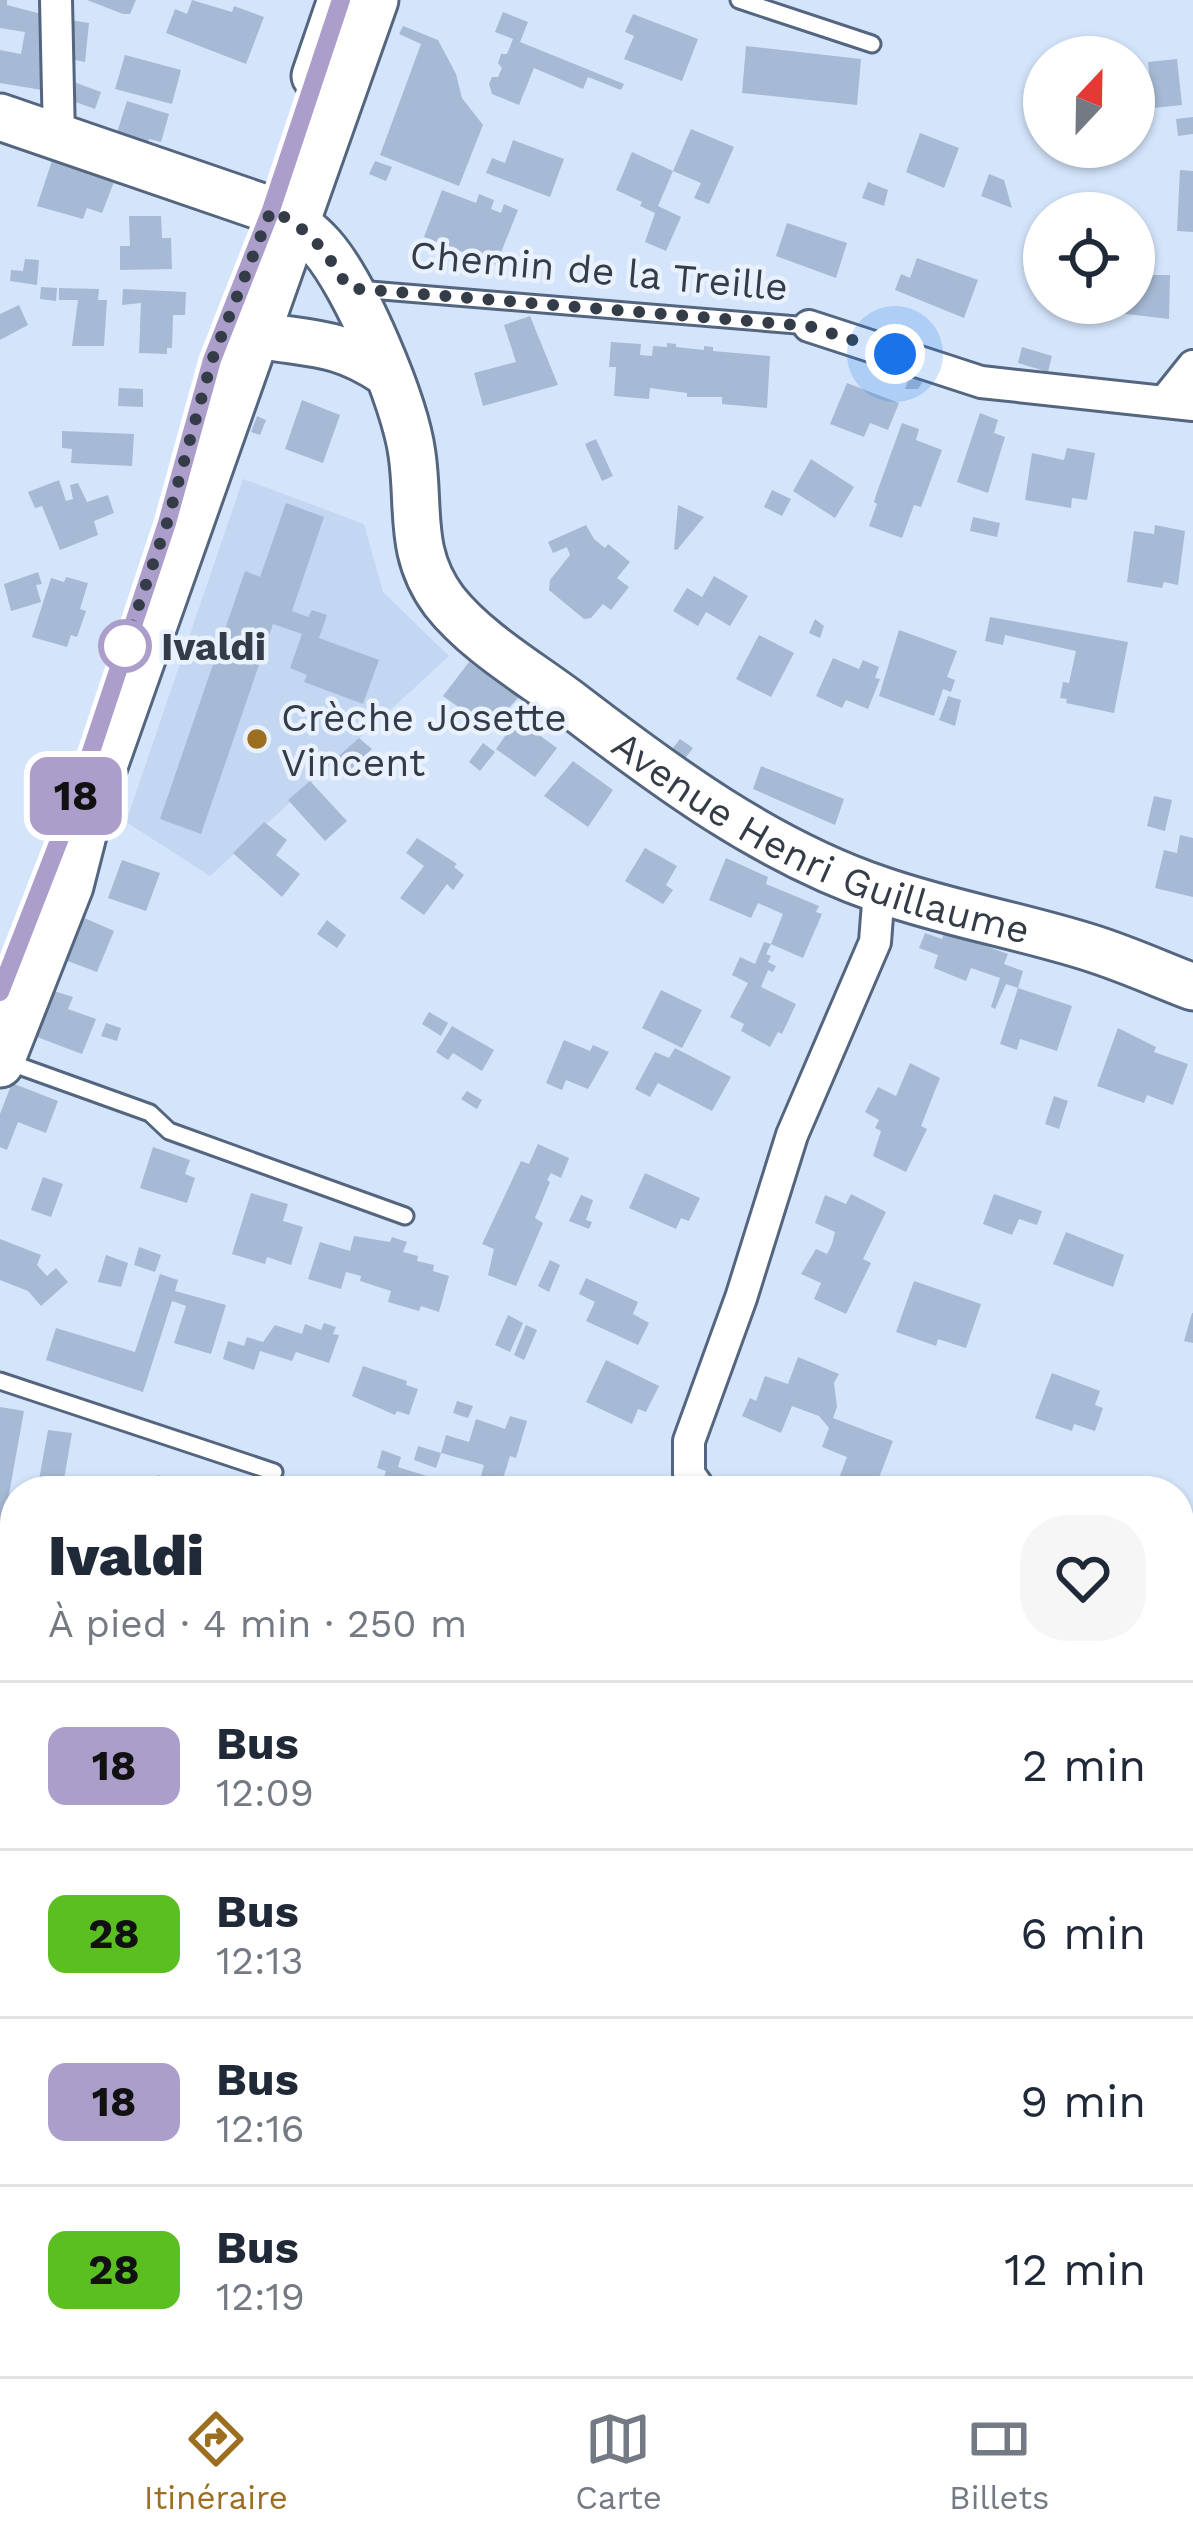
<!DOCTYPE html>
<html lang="fr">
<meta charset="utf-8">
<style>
:root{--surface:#fff;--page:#f6f6f7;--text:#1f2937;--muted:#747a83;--line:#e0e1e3;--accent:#9c6e1f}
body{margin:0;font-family:"Work Sans",sans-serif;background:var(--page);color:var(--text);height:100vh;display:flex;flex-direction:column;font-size:45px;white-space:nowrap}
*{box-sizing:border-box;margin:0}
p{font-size:39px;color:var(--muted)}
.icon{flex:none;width:66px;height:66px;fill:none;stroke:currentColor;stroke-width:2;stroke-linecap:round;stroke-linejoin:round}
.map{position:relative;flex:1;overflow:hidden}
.details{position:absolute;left:0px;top:1476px;width:1194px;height:900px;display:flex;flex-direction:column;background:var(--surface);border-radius:48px 48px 0 0;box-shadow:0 3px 9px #0004}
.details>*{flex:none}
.badge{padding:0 24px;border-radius:18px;font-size:42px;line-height:78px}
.needle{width:78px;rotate:22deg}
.controls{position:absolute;left:1023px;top:36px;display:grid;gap:24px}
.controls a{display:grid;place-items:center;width:132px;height:132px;border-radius:50%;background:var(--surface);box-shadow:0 3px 9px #0004;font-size:60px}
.you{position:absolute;width:60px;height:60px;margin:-30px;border:9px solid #fff;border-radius:50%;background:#1a73e8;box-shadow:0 0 0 18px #1a73e833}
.map>.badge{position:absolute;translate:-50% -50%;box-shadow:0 0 0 6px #fff}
.round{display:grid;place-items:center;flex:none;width:126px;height:126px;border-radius:48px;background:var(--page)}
.headline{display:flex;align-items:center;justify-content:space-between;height:204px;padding:0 48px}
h1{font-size:57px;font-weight:800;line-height:90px}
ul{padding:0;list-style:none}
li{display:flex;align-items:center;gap:36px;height:168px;padding:0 48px;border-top:3px solid var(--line)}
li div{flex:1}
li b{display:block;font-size:45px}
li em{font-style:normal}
li .badge{min-width:132px;font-weight:700;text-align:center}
.tabs{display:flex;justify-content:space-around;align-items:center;height:168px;border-top:3px solid var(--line);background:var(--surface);font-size:33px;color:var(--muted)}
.tabs a{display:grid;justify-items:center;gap:6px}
.tabs .active{color:var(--accent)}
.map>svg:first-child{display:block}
</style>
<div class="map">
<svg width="1193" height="2376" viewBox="0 0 1193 2376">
<rect width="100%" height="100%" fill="#d4e5fb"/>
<path fill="#c3d7f2" d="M243,479L364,524L383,592L449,656L210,876L126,822Z"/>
<path fill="#a6bad5" d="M0,0H7V5L49,16L42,90L0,83V50L21,54L25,32L0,28Z
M87,0H136L130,14H123Z
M192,0L232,12L234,6L264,17L246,64L166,33L175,9L187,14Z
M503,12L528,22L520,42L624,84L621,90L588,77L583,89L534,68L519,105L492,94L489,84L492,77H498L502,68L498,63L501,54H507L513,39L495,32Z
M633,14L698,39L682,81L624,59L634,36L625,32Z
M70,20L89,23L85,62L70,59Z
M403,26L438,40L456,74L462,98L483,125L459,186L380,155L421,44L399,34Z
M746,46L861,59L857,105L742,93Z
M125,55L181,70L172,104L115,89Z
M1177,59L1182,105L1153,108L1148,62Z
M71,81L101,92L95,109L70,100Z
M127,101L169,114L161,142L149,139L144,154L113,145Z
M1193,117V134L1178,136L1176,119Z
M691,129L734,147L709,204L694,198L701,183L673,171L658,206L681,217L666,251L645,242L655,213L640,206L642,202L616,190L632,152L673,171Z
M920,133L959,148L944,188L906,172Z
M513,140L564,159L550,197L486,173L492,158L505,163Z
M40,141L92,158L87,173L114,182L102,213L87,208L83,219L37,206L53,158L37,153Z
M375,161L392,167L386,181L369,174Z
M1180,170L1193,171V232L1177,231Z
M989,174L1004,180L1012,208L981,196Z
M868,182L888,190L884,206L862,198Z
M442,190L476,203L479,194L494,200L491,209L501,213L504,204L518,210L496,265L424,237Z
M129,216H161L162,238H171L172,269L120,270V246H130Z
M787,223L847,243L836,278L776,256Z
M917,258L978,280L964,318L895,290L901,274L910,278Z
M25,259L39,260L37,285L10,281L11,270L23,271Z
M1134,275H1170L1169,319L1118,313V303H1134Z
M41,287L57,288L56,301L40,299Z
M59,288L99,289L98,300H107L104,346H72L78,300H59Z
M123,289L186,292L185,315H173L172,348H167V354L139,353L141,303L122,305Z
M19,305L28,325L0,340V314Z
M530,316L558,385L483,406L474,373L516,362L504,325Z
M611,342L641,344L640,355L652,356L653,346L667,347V343L676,344V347L704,350V346L713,347V351L770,356L767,408L722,404V397H687V393L650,388L649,399L614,396L616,367H609Z
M1022,347L1052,356L1048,372L1018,363Z
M913,368L922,383L918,389H905Z
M847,383L899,403L888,430L870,423L864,437L830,424Z
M119,388L143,389V407L118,406Z
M302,400L340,415L323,463L285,449Z
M980,413L998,420L994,433L1005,437L988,493L957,482Z
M257,416L266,420L260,435L251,432Z
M902,423L919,429L916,440L942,450L921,507L914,505L902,538L869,526L877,504L874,502L877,492Z
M62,431L134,434L132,466L71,463L72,449L62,448Z
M596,439L613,476L602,481L585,444Z
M1067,448L1095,453L1087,500L1072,498L1071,508L1025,500L1032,453L1064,460Z
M811,459L854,487L835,518L793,491Z
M59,480L66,501L73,499L70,485L78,483L87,502L108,495L114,513L94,521L98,535L60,550L42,506L35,508L28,492Z
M772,490L791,499L782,516L764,507Z
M286,503L324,517L292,611L308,617L312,610L327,615L319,638L379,660L363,704L304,682L307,675L290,668L302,634L273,624L201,834L160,819L245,571L260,577Z
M678,505L704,517L677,550L674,549Z
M973,517L1000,523L997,537L970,531Z
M586,525L594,539L605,548L608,544L630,562L617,578L629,587L611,610L603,604L591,618L584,619L549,590L550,580L570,555L567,547L553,553L548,542Z
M1155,525L1185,531L1178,585L1164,582L1162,588L1127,582L1134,531L1154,534Z
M38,572L42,584L36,585L41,602L11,611L4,584Z
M714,576L748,596L730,626L706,612L698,626L673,611L687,588L702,597Z
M66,577L88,583L80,609L86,611L77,637L71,635L67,647L32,637L51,578L64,582Z
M990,617L1128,642L1114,713L1066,703L1067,699L1060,698L1063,682L1069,683L1076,651L1005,635L1003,645L985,641Z
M815,619L824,626L820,638L809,633Z
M899,630L957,651L947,677L955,680L951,692L943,689L934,716L879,696Z
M759,635L794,653L771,697L736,679Z
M833,658L859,669L863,660L879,667L875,678L880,679L868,709L846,700L842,708L816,696Z
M469,662L519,697L496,722L489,717L486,722L474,713L471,716L443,696Z
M948,696L961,700L955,726L939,720Z
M517,719L557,748L535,777L496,749Z
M359,738L372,749L348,772L333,761Z
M680,739L693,748L677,769L664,759Z
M483,743L495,752L480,771L469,762Z
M573,761L613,790L588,827L544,796Z
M761,766L844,799L835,825L753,789Z
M310,781L347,821L325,841L288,800Z
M1154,796L1172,800L1165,831L1147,826Z
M264,822L287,840L276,855L300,874L282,897L233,853Z
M1180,835L1193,838V897L1155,888L1164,850L1177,853Z
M417,838L457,864L454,867L464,875L453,890L447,884L424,915L400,898L424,866L406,853Z
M645,848L677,866L666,885L673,890L663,904L625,881Z
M726,858L768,877L766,884L819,906L816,912L822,914L803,958L771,944L766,954L771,956L768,962L776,966L773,972L768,970L761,987L796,1004L782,1034L778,1032L770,1047L741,1031L744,1024L730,1017L748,983L732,975L740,957L755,964L764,942L771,944L783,914L758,903L751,918L709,900Z
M122,860L160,873L146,911L108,898Z
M82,917L114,931L97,972L65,960Z
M327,920L346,935L337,948L317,934Z
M945,931L1008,954L1004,964L1023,971L1018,988L1006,984L995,1009L991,1007L1000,978L971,968L966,981L934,968L938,955L919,948L925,933L942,939Z
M1018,988L1072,1006L1057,1051L1020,1039L1017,1050L1000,1044Z
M661,990L702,1010L682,1048L642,1028Z
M54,991L73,997L68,1009L96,1019L82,1054L37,1037Z
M429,1012L448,1023L441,1036L422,1024Z
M106,1023L121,1028L117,1041L101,1036Z
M452,1026L494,1050L482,1071L453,1053L448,1060L436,1052Z
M1118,1028L1156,1047L1154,1052L1188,1064L1173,1105L1147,1095L1144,1103L1097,1086Z
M564,1040L590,1051L593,1045L609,1052L588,1089L566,1080L562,1090L546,1083Z
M675,1048L731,1077L712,1111L658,1083L650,1097L635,1089L655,1052L669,1058Z
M910,1063L940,1078L921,1126L927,1129L906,1172L873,1156L881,1131L875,1128L879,1120L865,1112L878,1087L896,1096Z
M12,1083L58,1101L46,1133L18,1122L7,1150L0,1147V1114Z
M467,1091L482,1100L477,1109L461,1099Z
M1054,1096L1068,1101L1059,1129L1045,1124Z
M538,1144L569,1158L561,1178L551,1173L547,1180L550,1182L535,1218L543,1223L516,1286L488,1275L494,1249L482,1244L521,1161L529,1164Z
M153,1147L190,1160L185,1174L195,1178L187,1203L140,1188Z
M645,1173L700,1198L689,1221L681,1218L676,1229L629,1208Z
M43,1177L63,1184L51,1217L31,1210Z
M251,1193L288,1204L283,1221L303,1227L291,1265L267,1257L265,1264L232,1254Z
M851,1194L886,1212L863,1259L871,1263L846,1314L814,1299L821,1283L801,1274L816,1249L827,1254L832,1244L835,1232L815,1223L825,1195L846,1204Z
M994,1194L1042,1211L1037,1225L1019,1219L1012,1235L983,1224Z
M581,1195L593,1200L586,1220L592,1222L589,1229L569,1221Z
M1066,1232L1124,1255L1113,1287L1053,1264Z
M354,1236L390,1242L392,1237L407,1242L403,1252L418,1256L417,1261L434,1265L433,1271L449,1276L439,1312L421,1306L419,1311L388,1302L391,1291L360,1281L361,1276L346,1272L341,1289L308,1279L320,1242L350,1251Z
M0,1239L41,1255L37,1265L47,1276L56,1268L68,1282L41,1306L28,1291L0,1280Z
M139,1247L161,1255L155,1272L134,1265Z
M106,1255L128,1263L121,1287L98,1282Z
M550,1260L560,1265L549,1292L538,1286Z
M160,1274L178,1280L175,1291L226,1305L211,1354L174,1343L186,1306L172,1301L143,1392L46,1360L56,1328L135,1352Z
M586,1278L638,1302L633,1314L649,1323L638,1345L586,1321L595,1302L579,1294Z
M914,1281L981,1304L966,1348L938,1339L936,1346L896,1332Z
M1192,1313H1193V1343L1184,1341Z
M508,1315L523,1323L510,1352L495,1345Z
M324,1323L336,1327L333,1334L339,1335L329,1363L296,1352L292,1361L260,1351L254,1370L223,1359L228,1341L244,1346L247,1337L263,1342L275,1325L302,1334L305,1324L321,1330Z
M526,1325L537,1330L524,1360L514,1355Z
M798,1357L839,1374L834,1383L837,1407L833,1418L893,1441L874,1491L838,1481L847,1457L822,1447L829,1428L819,1416L792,1406L781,1433L742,1416L750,1398L756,1401L765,1376L788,1384Z
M606,1360L659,1386L646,1412L638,1409L632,1424L586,1402Z
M363,1366L407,1381L406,1385L418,1389L409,1415L397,1411L395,1415L352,1396Z
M1052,1373L1100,1391L1095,1405L1103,1408L1095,1431L1074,1424L1072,1431L1035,1418Z
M457,1401L473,1406L468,1418L453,1413Z
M0,1407L24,1411L2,1533H0Z
M510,1416L527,1421L516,1458L510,1456L502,1482L481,1476L484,1465L441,1453L446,1435L469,1442L476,1419L505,1429Z
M48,1430L72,1433L62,1491H37Z
M418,1446L441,1453L436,1468L414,1460Z
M382,1450L401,1457L398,1467L433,1478L429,1491H380L386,1471L377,1468Z
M158,1475L195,1487L194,1491H134L139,1477L156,1482Z
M305,1476L328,1484L326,1491H298Z
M997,1483L1000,1491H955L973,1485L974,1489Z
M1179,1566L1188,1594L1179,1597Z
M0,1671L15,1674V1765L0,1762Z
M1193,1824V1877L1179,1881V1827Z
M1193,1934V1974L1179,1978V1949L1188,1946L1186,1936Z
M1179,2061L1193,2062V2101L1179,2100Z
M10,2298L15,2299V2359L0,2356Z
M15,2361H90L88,2372L72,2369L70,2376H12Z
M153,2361H179L176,2376H150Z
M206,2361H234L231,2376H203Z
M732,2361H771L768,2376H729Z"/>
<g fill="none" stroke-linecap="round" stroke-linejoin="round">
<g stroke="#54667f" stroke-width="21">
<path id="lane" d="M739,0L872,44
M358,289L809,326
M8,1062L150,1113L169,1131L405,1216
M0,1381L274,1472
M0,1610L15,1612
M0,1904L15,1907
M0,2229L15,2231
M196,2376L198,2361"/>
</g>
<g stroke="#54667f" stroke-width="36">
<path id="street" d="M56,0L59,138
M809,326L981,382L1193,405
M1165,401L1193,366
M701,1491L689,1474V1441L741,1298L792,1135L875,942L879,890
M1179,1674L1193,1683
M1179,1767L1193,1751
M648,2376L654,2361
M986,2376L987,2361"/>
</g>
<g stroke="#54667f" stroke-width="51">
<g id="secondary">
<path d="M315,76L341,0"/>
<path id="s1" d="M0,117L271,210C291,219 307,230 322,247C356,286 405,402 412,454C420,509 408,553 444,601C476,642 530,673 571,704C666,777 766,851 881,890C950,914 1022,926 1091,948C1126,959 1159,974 1193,987"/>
<path d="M254,334C309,345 335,339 385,372"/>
<path d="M0,1064L70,886L92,800L375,0"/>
</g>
</g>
<path stroke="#7d8999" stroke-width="6" stroke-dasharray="12 6" stroke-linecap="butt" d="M1179,1905L1193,1902"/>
<use href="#lane" stroke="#fff" stroke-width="15"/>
<use href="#street" stroke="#fff" stroke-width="30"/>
<use href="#secondary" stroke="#fff" stroke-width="45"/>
</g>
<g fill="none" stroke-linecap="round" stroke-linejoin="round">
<g stroke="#fff" stroke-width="27">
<path id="line" d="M0,992L76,797L167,523L212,360L271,210L341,0"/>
</g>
<use href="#line" stroke="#ab9ecb" stroke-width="18"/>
<path stroke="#343c47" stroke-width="12" stroke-dasharray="0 21.6" d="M125,646L167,523L212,360L271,210C309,228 327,252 348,288L809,326L895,354"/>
</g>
<circle fill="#fff" stroke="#ab9ecb" stroke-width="6" cx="125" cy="646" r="24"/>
<circle fill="#9c6e1f" stroke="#e9f1fd" stroke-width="4.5" cx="257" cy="739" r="12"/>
<g text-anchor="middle" stroke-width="9" stroke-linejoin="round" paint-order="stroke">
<g font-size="39" fill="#343c47" stroke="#e9f1fd">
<text transform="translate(599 270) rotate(5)" y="14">Chemin de la Treille</text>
<text dy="14" stroke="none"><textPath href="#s1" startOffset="1182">Avenue Henri Guillaume</textPath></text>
</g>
<g font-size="39" font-weight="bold" fill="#343c47" stroke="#e9f1fd" text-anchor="start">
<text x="161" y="660">Ivaldi</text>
</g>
<g font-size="39" fill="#343c47" stroke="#e9f1fd" text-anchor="start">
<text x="281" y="731">Crèche Josette<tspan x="281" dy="45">Vincent</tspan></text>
</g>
</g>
</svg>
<div class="controls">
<a><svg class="needle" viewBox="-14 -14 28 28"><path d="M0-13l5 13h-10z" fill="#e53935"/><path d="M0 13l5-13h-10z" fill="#747a83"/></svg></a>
<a><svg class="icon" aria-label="locate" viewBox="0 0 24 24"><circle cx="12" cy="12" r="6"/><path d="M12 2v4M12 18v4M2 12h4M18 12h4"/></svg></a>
</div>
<div class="you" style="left:895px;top:354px"></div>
<b class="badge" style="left:76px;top:796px;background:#ab9ecb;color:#111">18</b>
<section class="details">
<div class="headline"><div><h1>Ivaldi</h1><p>À pied · 4 min · 250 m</p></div><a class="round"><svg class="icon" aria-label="heart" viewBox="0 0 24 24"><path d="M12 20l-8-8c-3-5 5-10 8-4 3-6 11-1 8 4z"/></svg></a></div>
<ul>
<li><span class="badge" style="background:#ab9ecb;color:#111">18</span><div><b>Bus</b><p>12:09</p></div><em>2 min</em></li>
<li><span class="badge" style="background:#5bbf21;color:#111">28</span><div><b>Bus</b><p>12:13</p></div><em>6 min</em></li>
<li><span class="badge" style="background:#ab9ecb;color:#111">18</span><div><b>Bus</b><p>12:16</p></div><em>9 min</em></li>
<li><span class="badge" style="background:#5bbf21;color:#111">28</span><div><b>Bus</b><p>12:19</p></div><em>12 min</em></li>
</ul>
</section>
</div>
<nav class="tabs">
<a class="active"><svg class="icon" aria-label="directions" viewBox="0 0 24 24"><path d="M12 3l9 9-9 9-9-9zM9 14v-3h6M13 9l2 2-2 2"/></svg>Itinéraire</a>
<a><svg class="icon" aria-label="map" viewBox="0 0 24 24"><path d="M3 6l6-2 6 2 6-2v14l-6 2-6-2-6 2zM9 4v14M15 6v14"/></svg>Carte</a>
<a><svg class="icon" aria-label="tickets" viewBox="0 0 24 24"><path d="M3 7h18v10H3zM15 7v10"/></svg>Billets</a>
</nav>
